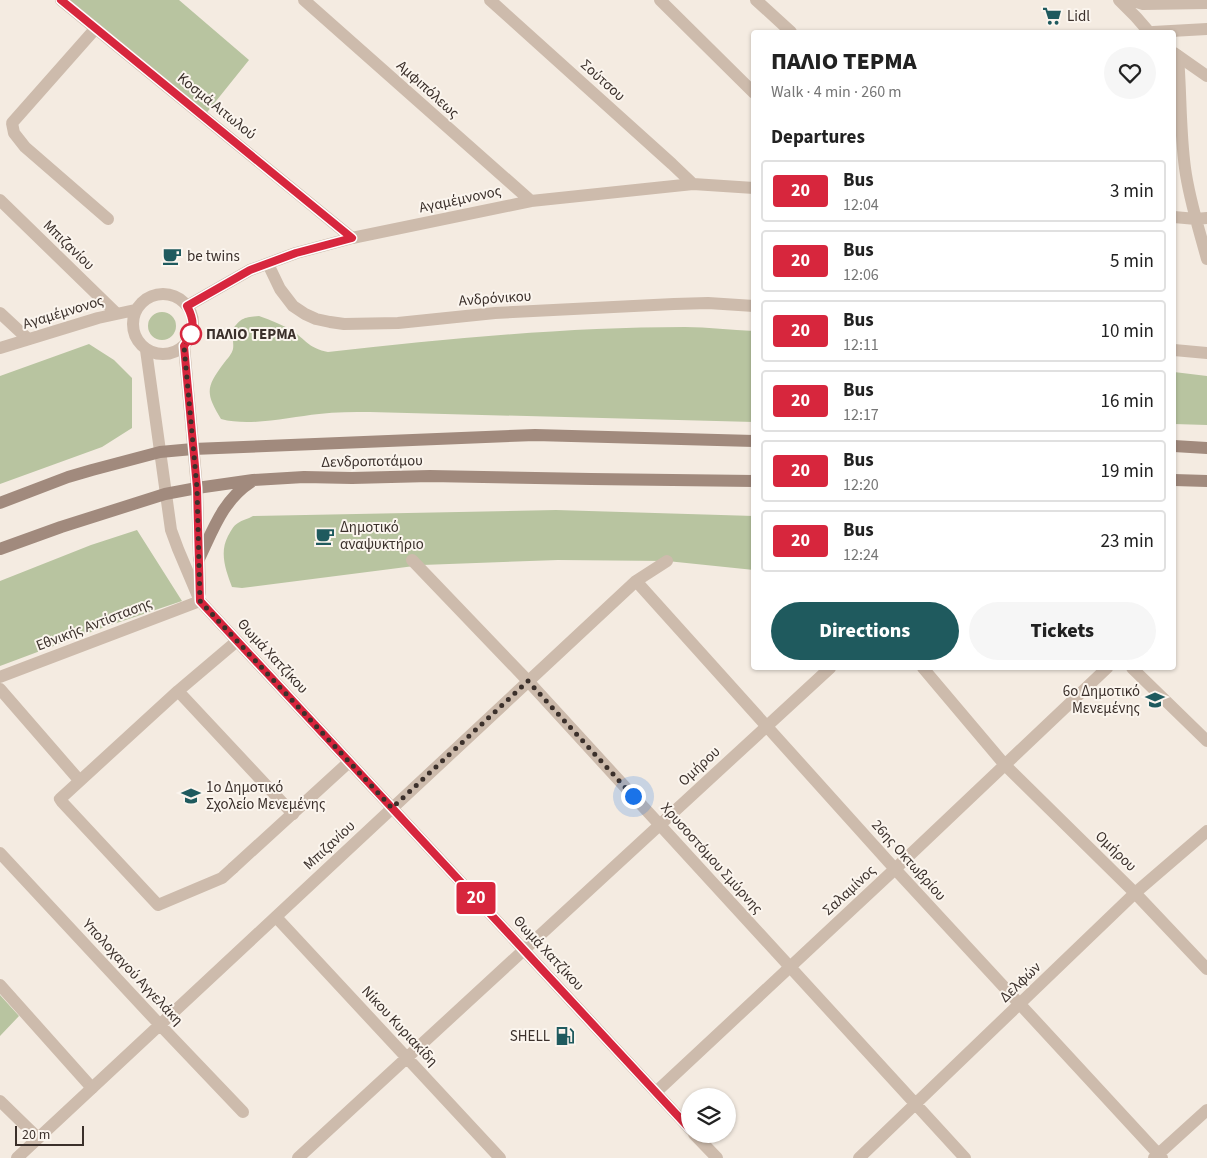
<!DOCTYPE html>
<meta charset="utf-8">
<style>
:root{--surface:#fff;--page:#f6f6f6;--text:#222;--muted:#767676;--line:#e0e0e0;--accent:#1f5a5e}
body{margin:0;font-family:"Source Sans 3",sans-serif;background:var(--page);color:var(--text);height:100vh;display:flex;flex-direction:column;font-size:19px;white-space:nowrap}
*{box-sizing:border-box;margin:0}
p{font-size:16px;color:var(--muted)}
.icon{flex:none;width:28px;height:28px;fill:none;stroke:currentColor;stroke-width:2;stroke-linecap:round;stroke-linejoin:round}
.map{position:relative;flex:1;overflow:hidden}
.side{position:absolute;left:751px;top:30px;width:425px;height:640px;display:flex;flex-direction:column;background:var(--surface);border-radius:5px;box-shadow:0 1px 4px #0004}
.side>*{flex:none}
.badge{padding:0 10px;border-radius:4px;font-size:18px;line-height:32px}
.fabs{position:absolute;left:681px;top:1088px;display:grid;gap:10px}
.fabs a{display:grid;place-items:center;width:55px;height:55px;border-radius:50%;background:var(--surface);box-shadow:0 1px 4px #0004;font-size:25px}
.scale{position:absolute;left:15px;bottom:12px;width:69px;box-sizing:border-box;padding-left:5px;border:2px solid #3b302b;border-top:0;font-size:14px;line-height:18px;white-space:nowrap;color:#3b302b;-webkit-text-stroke:4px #fbf5ee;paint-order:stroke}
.you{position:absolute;width:25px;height:25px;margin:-12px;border:4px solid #fff;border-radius:50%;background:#1a73e8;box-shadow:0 0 0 8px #1a73e833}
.map>.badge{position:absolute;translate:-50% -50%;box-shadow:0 0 0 2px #fff}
h2{padding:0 20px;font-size:19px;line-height:45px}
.round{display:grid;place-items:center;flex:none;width:52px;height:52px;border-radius:26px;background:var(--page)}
.head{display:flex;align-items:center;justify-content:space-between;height:85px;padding:0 20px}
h1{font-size:24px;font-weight:800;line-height:38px}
.primary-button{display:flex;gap:10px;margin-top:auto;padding:10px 20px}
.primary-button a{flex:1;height:58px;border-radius:30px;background:var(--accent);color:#fff;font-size:20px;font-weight:800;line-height:58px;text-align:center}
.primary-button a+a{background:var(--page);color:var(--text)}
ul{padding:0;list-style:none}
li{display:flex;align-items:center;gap:15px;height:62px;margin:0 10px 8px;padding:0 10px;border:2px solid var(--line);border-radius:5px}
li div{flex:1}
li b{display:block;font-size:19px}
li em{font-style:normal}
li .badge{min-width:55px;font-weight:700;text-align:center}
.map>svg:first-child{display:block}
</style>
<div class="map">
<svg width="1207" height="1158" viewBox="0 0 1207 1158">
<rect width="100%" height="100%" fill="#f4ebe1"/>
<path fill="#b8c4a0" d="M59,0H179L249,60L200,121Z
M148 326a14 14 0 1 1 28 0a14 14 0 1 1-28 0Z
M259,316C271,320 283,325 294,332C308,342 309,348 328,352C446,339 566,327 685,327C708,327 731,330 754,331V422L370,412C353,412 336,412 319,414C290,417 250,427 221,419C205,393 206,387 224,363C227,359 232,354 233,349C234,343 232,336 232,330C241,318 244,317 259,316Z
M89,344L114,360L132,378V428L102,447L0,484V376Z
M1174,372L1207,376V425L1174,424Z
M556,510L754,516V570L667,561L558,560L422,565L242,588L232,587C226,571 219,553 228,536C231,531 233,526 238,523C242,520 248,519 253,516Z
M137,530L182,601L99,629L0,666V581L91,545Z
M0,995L19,1016L0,1036Z"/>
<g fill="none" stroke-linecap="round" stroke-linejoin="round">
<path stroke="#cdbbac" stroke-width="12" d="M96,28L12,123L14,133L25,147L108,219"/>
<path stroke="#cdbbac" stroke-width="12" d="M0,689L79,780
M233,868L349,762
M0,985L92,1088
M0,1101L38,1138"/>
<path stroke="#cdbbac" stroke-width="12" d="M304,0L531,201
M490,0L672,164L693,184
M660,0L754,93
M756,0L791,32
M1178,56C1181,94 1180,131 1185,168C1189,199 1199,229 1207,259
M0,200L116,313
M1174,217L1196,219L1207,218
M352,238L531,201L693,184L754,188
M268,264L280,289L293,306L305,314L316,319L330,322L344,324L398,323L495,313L674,304L708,303L754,306
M0,313L28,339
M1174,350L1207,353
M412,560L528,681L965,1158
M636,581L895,869L1162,1158
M923,668L1005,765L1135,893L1207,969
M1132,668L1207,741
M0,677L200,601
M178,691L293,814
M0,853L160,1025L243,1112
M233,868L222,878L158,905L62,802L60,799L178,691L237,641
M276,917L500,1158
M656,1092L895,869L1107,668
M17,1158L636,581L667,561
M298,1158L830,668
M859,1158L1135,893L1207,831
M1154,1158L1207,1110"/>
<path stroke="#cdbbac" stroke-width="12" d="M61,0L352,238
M1119,0L1136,17L1149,32
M1131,0L1143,4L1207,3
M1153,32L1207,29
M1174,53L1207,76
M133 324a30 30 0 1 1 60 0a30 30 0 1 1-60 0Z
M187,306L250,270L296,253L352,238
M184,346L197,488L200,593
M0,348L98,318L135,310
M146,350L171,530L178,549L200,601L690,1129
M694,1134L717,1158"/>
<path stroke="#a18a7d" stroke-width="12" d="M1174,446L1207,448
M1174,480L1207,481
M0,503L68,477L92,470L160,452L193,449L535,435L754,441
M0,549L61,527L165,494L197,488L253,480L304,477L352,478L430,476L591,479L754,481
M199,559C213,530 223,500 251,482"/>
</g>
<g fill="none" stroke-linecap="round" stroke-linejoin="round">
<g stroke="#fff" stroke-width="11">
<path id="line" d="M61,0L352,238L296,253L250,270L187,306C195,321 195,332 184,346L197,488L200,601L690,1129"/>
</g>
<use href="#line" stroke="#d7263d" stroke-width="8"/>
<path stroke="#3b302b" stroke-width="5" stroke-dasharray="0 9" d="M191,334L184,346L197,488L200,601L392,808L528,681L633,796"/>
</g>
<defs>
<g id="supermarket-bare" transform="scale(1.5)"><path d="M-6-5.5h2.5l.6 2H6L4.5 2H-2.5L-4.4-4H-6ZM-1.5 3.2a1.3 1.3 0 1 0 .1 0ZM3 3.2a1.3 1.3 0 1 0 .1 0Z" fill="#1f5a5e" stroke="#fbf5ee" stroke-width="2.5" paint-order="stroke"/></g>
<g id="cafe-bare" transform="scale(1.5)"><path d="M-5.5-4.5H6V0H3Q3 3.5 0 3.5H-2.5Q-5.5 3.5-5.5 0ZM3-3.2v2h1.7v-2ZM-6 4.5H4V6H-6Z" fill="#1f5a5e" stroke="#fbf5ee" stroke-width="2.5" paint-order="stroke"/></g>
<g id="school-bare" transform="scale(1.5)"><path d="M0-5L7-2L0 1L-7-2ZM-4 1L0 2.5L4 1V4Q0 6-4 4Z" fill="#1f5a5e" stroke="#fbf5ee" stroke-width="2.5" paint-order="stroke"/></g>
<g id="fuel-bare" transform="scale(1.5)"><path d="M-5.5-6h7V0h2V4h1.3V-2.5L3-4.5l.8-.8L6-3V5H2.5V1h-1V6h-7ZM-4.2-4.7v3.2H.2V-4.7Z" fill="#1f5a5e" stroke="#fbf5ee" stroke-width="2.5" paint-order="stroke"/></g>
</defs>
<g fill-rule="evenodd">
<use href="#supermarket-bare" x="1052" y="16"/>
<use href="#cafe-bare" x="172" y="256"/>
<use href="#cafe-bare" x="325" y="536"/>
<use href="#school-bare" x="1155" y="700"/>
<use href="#school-bare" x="191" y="796"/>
<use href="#fuel-bare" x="565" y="1036"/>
</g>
<circle fill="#fff" stroke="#d7263d" stroke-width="2.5" cx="191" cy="334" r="10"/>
<g text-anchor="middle" stroke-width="4" stroke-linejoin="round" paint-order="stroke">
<g font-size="15" fill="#3b302b" stroke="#fbf5ee" text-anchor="start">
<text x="1067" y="21">Lidl</text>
<text x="187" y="261">be twins</text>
<text x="340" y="532">Δημοτικό<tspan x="340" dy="17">αναψυκτήριο</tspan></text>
<text x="1140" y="696" text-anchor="end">6ο Δημοτικό<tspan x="1140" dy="17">Μενεμένης</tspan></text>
<text x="206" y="792">1ο Δημοτικό<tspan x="206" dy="17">Σχολείο Μενεμένης</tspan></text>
<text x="550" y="1041" text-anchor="end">SHELL</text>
</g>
<g font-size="15" fill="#3b302b" stroke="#fbf5ee">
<text transform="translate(603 80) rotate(42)" y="5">Σούτσου</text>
<text transform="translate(428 89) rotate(42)" y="5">Αμφιπόλεως</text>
<text transform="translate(217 106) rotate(39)" y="5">Κοσμά Αιτωλού</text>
<text transform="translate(460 199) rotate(-12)" y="5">Αγαμέμνονος</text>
<text transform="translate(69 245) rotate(44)" y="5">Μπιζανίου</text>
<text transform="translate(495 298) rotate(-4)" y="5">Ανδρόνικου</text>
<text transform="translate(63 312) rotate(-17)" y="5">Αγαμέμνονος</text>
<text transform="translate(372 461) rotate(-1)" y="5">Δενδροποτάμου</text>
<text transform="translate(94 624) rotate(-21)" y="5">Εθνικής Αντίστασης</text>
<text transform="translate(273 656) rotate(47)" y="5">Θωμά Χατζίκου</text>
<text transform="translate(699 766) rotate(-43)" y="5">Ομήρου</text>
<text transform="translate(329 845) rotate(-43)" y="5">Μπιζανίου</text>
<text transform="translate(1116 851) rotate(44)" y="5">Ομήρου</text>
<text transform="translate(712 858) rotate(48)" y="5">Χρυσοστόμου Σμύρνης</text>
<text transform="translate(909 860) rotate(48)" y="5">26ης Οκτωβρίου</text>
<text transform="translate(849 890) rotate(-43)" y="5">Σαλαμίνος</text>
<text transform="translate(549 953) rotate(47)" y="5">Θωμά Χατζίκου</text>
<text transform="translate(133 972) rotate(47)" y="5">Υπολοχαγού Αγγελάκη</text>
<text transform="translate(1020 982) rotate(-44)" y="5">Δελφών</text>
<text transform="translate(400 1026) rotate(47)" y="5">Νίκου Κυριακίδη</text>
</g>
<g font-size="15" font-weight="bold" fill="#3b302b" stroke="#fbf5ee" text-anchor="start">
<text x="206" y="339">ΠΑΛΙΟ ΤΕΡΜΑ</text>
</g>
</g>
</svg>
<div class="fabs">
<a><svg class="icon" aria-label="layers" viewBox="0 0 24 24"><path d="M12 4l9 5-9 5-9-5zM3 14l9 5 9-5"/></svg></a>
</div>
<div class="scale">20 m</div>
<div class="you" style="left:633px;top:796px"></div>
<b class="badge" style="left:476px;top:898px;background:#d7263d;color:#fff">20</b>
<section class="side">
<div class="head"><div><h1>ΠΑΛΙΟ ΤΕΡΜΑ</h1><p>Walk · 4 min · 260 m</p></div><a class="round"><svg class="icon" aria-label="heart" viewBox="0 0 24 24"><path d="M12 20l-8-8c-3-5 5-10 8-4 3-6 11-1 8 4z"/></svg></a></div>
<h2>Departures</h2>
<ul>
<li><span class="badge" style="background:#d7263d;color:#fff">20</span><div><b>Bus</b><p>12:04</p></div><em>3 min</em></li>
<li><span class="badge" style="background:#d7263d;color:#fff">20</span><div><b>Bus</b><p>12:06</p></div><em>5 min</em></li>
<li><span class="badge" style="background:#d7263d;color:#fff">20</span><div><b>Bus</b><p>12:11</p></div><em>10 min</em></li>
<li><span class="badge" style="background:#d7263d;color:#fff">20</span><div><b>Bus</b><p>12:17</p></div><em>16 min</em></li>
<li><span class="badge" style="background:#d7263d;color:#fff">20</span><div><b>Bus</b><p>12:20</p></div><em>19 min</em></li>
<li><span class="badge" style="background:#d7263d;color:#fff">20</span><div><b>Bus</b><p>12:24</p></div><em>23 min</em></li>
</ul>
<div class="primary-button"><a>Directions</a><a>Tickets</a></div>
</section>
</div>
